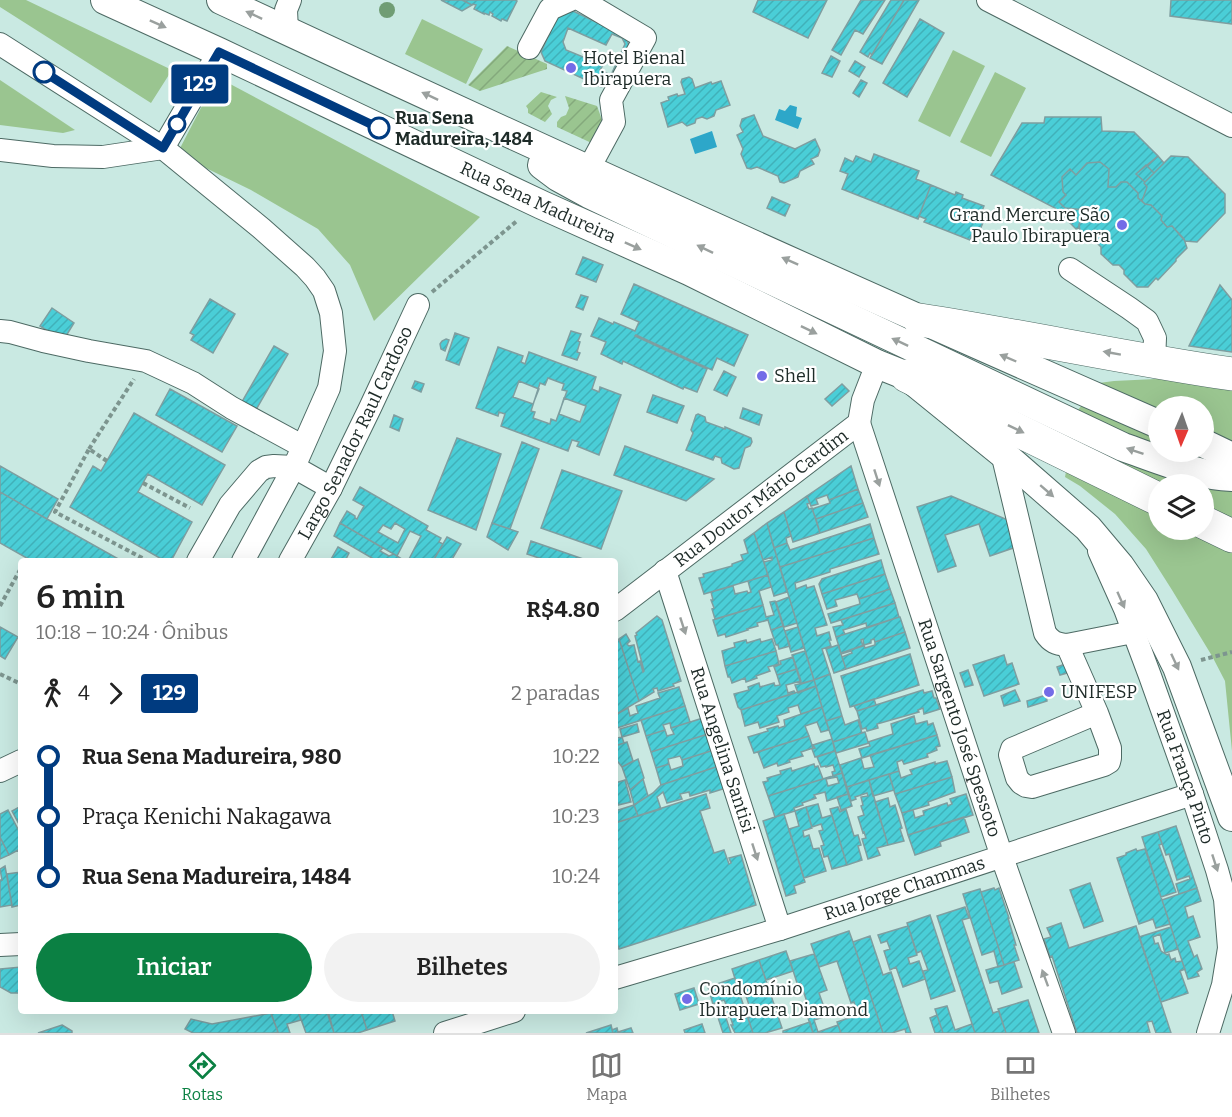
<!DOCTYPE html>
<html lang="pt">
<meta charset="utf-8">
<style>
:root{--surface:#fff;--page:#f2f2f2;--text:#222;--muted:#767676;--line:#e0e0e0;--accent:#0b8043}
body{margin:0;font-family:Bitter,serif;background:var(--page);color:var(--text);height:100vh;display:flex;flex-direction:column;font-size:22px;white-space:nowrap}
*{box-sizing:border-box;margin:0}
p{font-size:20px;color:var(--muted)}
.icon{flex:none;width:33px;height:33px;fill:none;stroke:currentColor;stroke-width:2;stroke-linecap:round;stroke-linejoin:round}
.map{position:relative;flex:1;overflow:hidden}
.details{position:absolute;left:18px;top:558px;width:600px;height:456px;display:flex;flex-direction:column;background:var(--surface);border-radius:6px;box-shadow:0 6px 24px #0002}
.details>*{flex:none}
.badge{padding:0 12px;border-radius:4px;font-size:21px;line-height:39px}
.needle{width:39px;rotate:182deg}
.controls{position:absolute;left:1148px;top:396px;display:grid;gap:12px}
.controls a{display:grid;place-items:center;width:66px;height:66px;border-radius:50%;background:var(--surface);box-shadow:0 6px 24px #0002;font-size:30px}
.map>.badge{position:absolute;translate:-50% -50%;box-shadow:0 0 0 3px #fff}
.legs{display:flex;align-items:center;gap:9px;height:66px;padding:0 18px;font-size:20px}
.legs p{margin-inline-start:auto}
.summary{display:flex;align-items:center;justify-content:space-between;height:102px;padding:0 18px}
h1{font-size:33px;font-weight:600;line-height:45px}
.button{display:flex;gap:12px;margin-top:auto;padding:12px 18px}
.button a{flex:1;height:69px;border-radius:36px;background:var(--accent);color:#fff;font-size:24px;font-weight:600;line-height:69px;text-align:center}
.button a+a{background:var(--page);color:var(--text)}
ul{padding:0 18px;list-style:none}
li{display:flex;align-items:center;gap:21px;height:60px;font-size:22px}
li i{display:grid;place-items:center;width:9px;height:100%;margin:0 8px;background:currentColor}
li i::after{content:'';width:15px;height:15px;margin:-8px;border:4px solid;border-radius:50%;background:var(--surface)}
li p{margin-inline-start:auto}
li:first-child i{background:linear-gradient(#0000 50%,currentColor 0)}
li:last-child i{background:linear-gradient(currentColor 50%,#0000 0)}
.dock{display:flex;justify-content:space-around;align-items:center;height:84px;border-top:2px solid var(--line);background:var(--surface);font-size:16px;color:var(--muted)}
.dock a{display:grid;justify-items:center;gap:3px}
.dock .active{color:var(--accent)}
.map>svg:first-child{display:block}
</style>
<div class="map">
<svg width="1232" height="1033" viewBox="0 0 1232 1033">
<defs>
<pattern id="garden-furrows" width="10" height="10" patternUnits="userSpaceOnUse" patternTransform="scale(1.5)"><rect width="10" height="10" fill="#9ac590"/><path d="M-1 1l2-2M0 10L10 0M9 11l2-2" fill="none" stroke="#84a97c"/></pattern>
<pattern id="building-hatch" width="6" height="6" patternUnits="userSpaceOnUse" patternTransform="scale(1.5)"><rect width="6" height="6" fill="#4aced7"/><path d="M-1 1l2-2M0 6l6-6M5 7l2-2" fill="none" stroke="#40b1b9"/></pattern>
</defs>
<rect width="100%" height="100%" fill="#c9e9e2"/>
<path fill="#9ac590" fill-rule="evenodd" d="M0,0H26L172,70L151,103L0,7Z
M422,19L483,49L466,84L405,54Z
M953,50L985,66L950,137L918,121Z
M995,72L1026,88L991,157L960,142Z
M217,77L480,217L374,321L350,265L318,229L251,190L177,154Z
M0,80L75,130L63,133L0,125Z
M1176,378L1232,384V751L1225,681L1212,656L1172,590L1146,549L1115,514L1080,486L1065,477L1078,410L1099,383L1114,381ZM1158,406H1203V452H1158ZM1158,484H1203V530H1158Z"/>
<path fill="url(#garden-furrows)" d="M507,46L547,64V69L480,91L468,85Z
M541,92L557,97L551,100L548,106L552,114L545,122L528,113V109L526,106Z
M565,96L597,106L606,131L598,146L557,127V122L561,117L566,115L569,108Z"/>
<path fill="#2da7c9" d="M790,105L797,107L796,116L802,118L798,129L775,120L779,109L785,111Z
M712,131L717,147L695,154L690,139Z"/>
<path fill="url(#building-hatch)" stroke="#7e9ea0" stroke-width="1.5" fill-rule="evenodd" d="M441,0H462L472,5L462,11Z
M462,0H515L517,1L507,21L502,19L501,21L492,16L493,14L490,12L489,15L484,13V14L474,9L476,5L473,4L472,5Z
M758,0H827L808,38L753,12Z
M861,0H885L863,34L855,30L841,55L832,50Z
M891,0H904L872,55L870,53L868,57L860,52Z
M904,0H919L882,64L870,58Z
M1171,0H1232V24L1170,16Z
M569,9L625,36L629,45L610,84L601,87L545,61L541,52L559,13Z
M920,19L944,33L907,97L883,83Z
M568,28L606,45L612,34L622,38L625,44L611,75L600,70L603,65L566,50L563,42Z
M831,56L840,61L832,77L822,73Z
M855,61L865,67L859,77L849,71Z
M689,77L692,79L695,88L711,82L712,84L721,81L730,105L716,110L714,116L707,119L702,117L696,119L695,123L687,126L682,122L668,127L661,103L669,100L668,97L677,94L678,96L685,94L681,82L682,79Z
M861,80L867,83L859,97L853,93Z
M754,115L763,136L795,149L815,139L820,150L818,156L811,159L814,164L800,171L798,177L784,183L780,182L778,176L757,167L751,169L747,168L741,154L743,149L737,135L743,132L740,126L742,119Z
M1045,117H1101L1102,131L1134,132L1158,156L1136,174L1145,182L1144,183L1147,187L1142,201L1138,198V193L1127,182H1121L1116,187H1108L1109,169L1100,162L1087,163L1076,175L1070,169L1062,177L1063,192L1066,195L1059,202L1065,208L1084,210L1083,220L1079,224V228L1076,229L1055,208L991,175L1022,123H1044Z
M874,154L919,171L916,179L931,185L918,219L842,189L848,174L840,171L845,158L853,162L856,156L871,162Z
M1158,156L1164,163L1154,173L1147,166Z
M1171,156L1188,157L1225,194V213L1197,242L1185,241L1172,226L1167,227L1161,220L1162,216L1151,205L1145,204L1142,201L1147,187L1144,183Z
M1100,162L1109,169L1108,187H1116L1121,182H1127L1138,193V198L1145,204L1151,205L1162,216L1161,220L1167,227L1172,226L1184,239L1187,248L1176,259V261L1158,280L1156,278L1148,287H1137L1124,274V270L1119,265H1113L1101,254V247L1096,242H1091L1080,231L1079,224L1083,220L1084,210L1065,208L1059,202L1066,195L1063,192L1062,177L1070,169L1076,175L1087,163Z
M1146,165L1154,173L1145,182L1136,174Z
M931,185L955,195L956,192L963,195L962,198L984,206L980,216L985,218L979,232L974,230L970,240L924,222L926,219L919,216Z
M772,197L790,205L785,216L767,208Z
M583,257L603,265L596,282L576,274Z
M634,284L748,335L734,366L717,358L712,370L636,335L635,336L707,369L697,392L684,387L683,389L623,361L622,364L601,354L606,342L591,336L599,318L613,324L614,322L635,331L639,322L621,314Z
M1220,285L1232,300V352L1189,346Z
M581,295L588,297L583,310L576,307Z
M210,299L235,314L213,353L191,340L194,335L190,333Z
M52,308L74,323L63,341L40,326Z
M571,331L581,334L578,341L580,342L577,352L580,353L577,360L562,355Z
M455,333L469,338L459,365L446,360Z
M446,339L449,340L445,351L441,349L440,344L442,341Z
M274,346L288,354L253,415L239,407Z
M498,347L523,356L521,362L525,364L529,352L596,377L592,389L599,392L600,387L621,395L599,455L577,446L579,442L572,440L568,451L501,426L505,414L499,412L498,416L476,408ZM548,378L564,384L562,390L567,391L556,421L551,419L550,424L533,418L535,412L531,411L540,383L545,385Z
M724,371L736,377L727,396L714,390Z
M415,381L424,384L421,392L412,388Z
M519,381L539,389L533,404L513,397Z
M842,384L849,391L832,406L825,399Z
M170,389L237,426L222,452L156,415Z
M653,395L684,406L677,423L647,412Z
M564,398L586,406L580,422L559,414Z
M743,408L762,415L759,425L740,418Z
M134,413L225,465L202,505L148,474L138,492L192,522L171,561H165L70,507L93,466L101,471Z
M698,414L705,417L706,422L725,429V427L751,438L752,442L750,446L745,448L739,468L734,469L722,463L721,458L715,456L713,460L686,450L693,433L691,430L696,415Z
M394,415L403,419L399,431L390,427Z
M457,438L501,454L476,530L428,510Z
M522,442L539,449L510,529L492,523Z
M625,446L714,479L686,501L614,475Z
M0,466L58,499L47,519L0,492Z
M851,466L858,489L829,500L827,495L816,499L818,504L811,506L807,496Z
M562,470L622,491L601,549L541,528Z
M360,487L428,526L426,530L441,538L439,542L443,544L433,561H408L421,536L410,531L397,556L340,523L347,511L355,516V518L357,519L360,513L364,506L353,500ZM395,523L405,529L398,543L378,532L383,525L391,529Z
M858,489L863,503L816,519L812,509L830,503L829,500Z
M0,492L47,519L122,561H32L0,543Z
M807,496L810,503L807,504L809,509L812,508L820,533L793,542L784,512Z
M951,496L1015,523L1022,545L990,556L979,524L945,535L956,566L938,572L917,507Z
M863,503L868,517L820,533L816,519Z
M784,512L791,536L786,538L787,543L774,548L767,523Z
M340,523L383,548L380,551L389,556L394,554L405,561H377L334,536Z
M492,523L518,532L508,550L487,537Z
M767,523L787,592L774,596L764,562L772,560V557L763,560L754,533Z
M870,524L874,538L780,567L774,548L787,543L790,550Z
M754,533L768,575L704,594L699,578L704,577L703,574L732,566V564L743,560L741,555L748,553L744,540Z
M447,537L461,544L451,561H433Z
M874,538L879,554L830,569V572L795,583L796,589L806,585L807,588L814,586L827,625L815,628L817,636L829,632L831,640H829L831,646L822,649L830,674L814,680L780,567Z
M531,541L589,561H548L527,554Z
M338,547L349,553L345,561H330Z
M881,560L885,574L822,594L819,584L822,579Z
M885,574L890,589L859,599L857,594L835,600L837,606L827,609L822,594Z
M768,575L771,587L759,591L763,605L715,619L712,609L714,608L711,600H713L711,592L733,586L735,594L747,591L748,593L751,592L748,581Z
M890,589L895,603L831,623L828,614L860,604L859,599Z
M789,597L797,623L784,627L776,602Z
M775,601L783,626L771,630L768,620L757,623L758,626L747,629L748,630L726,637L725,634L718,636L713,620L763,605L766,617L774,615L770,602Z
M895,603L899,617L867,628L866,623L843,630L845,634L836,637L833,627L843,625L841,620Z
M657,616L662,620L681,681L673,684L674,686L658,691L657,688L653,689L654,692L639,701L619,639L626,634L630,641L627,644L629,646L634,645L638,662L640,661L643,672L644,671L635,636L637,635L636,633Z
M899,617H900L905,632L875,642L874,639L871,640V643L864,645L863,639L861,640L863,646L841,653L836,637Z
M783,626L790,646L779,649L778,645H776L771,630Z
M0,627L18,637L5,659L0,656Z
M798,627L804,648L791,652L785,631Z
M905,632L910,648L846,669L842,657L852,653L851,651L841,654V653L864,645L865,648L875,645V642Z
M619,639L639,701L615,715V643Z
M760,639L761,642L772,639L776,651L725,666L722,651L735,647L734,643L746,640L747,643Z
M838,645L846,669L834,673L826,649Z
M776,651L779,664L768,667L770,671L756,676L757,678L746,682L745,678L732,683L730,677H728L725,666Z
M805,651L814,680L801,684L792,655Z
M910,654L919,685L850,707L841,676Z
M1004,655L1007,665L1012,663L1019,684L984,696L973,665Z
M793,657L797,669L777,675L774,667L781,664L780,661Z
M1068,663L1071,672L1060,675L1057,667Z
M797,669L801,681L786,685L788,693L794,691L795,693L741,710L738,707L734,694L749,690L748,687L759,683L760,687L774,683L775,686L780,685L777,675Z
M968,670L973,685L965,687L960,673Z
M830,674L842,716L826,721L814,680Z
M814,680L816,686L798,693L795,685Z
M816,686L822,707L801,714L798,705L788,708L789,712L777,716L779,722L760,728L758,722L745,726L741,710Z
M679,687L685,706L617,728L615,715L628,708L630,716L638,713L636,706L660,698L658,693Z
M923,690L924,693L932,691L934,698H936L940,709L924,714L923,708L918,710L919,712L877,724L878,728L867,731L866,728L862,729L857,711Z
M1015,690L1020,701L1004,706L1001,696Z
M1046,695L1047,701L1028,707L1027,701Z
M874,699L876,705L857,711L854,706Z
M685,706L690,722L671,728L670,723L663,725L665,730L646,736L641,720Z
M822,707L829,730L821,732L817,722L805,726L809,736L754,753L748,737L768,731L767,729L778,726L779,728L785,726L784,720Z
M842,716L845,725L858,720L862,733L833,742L826,721Z
M914,716L916,724L927,721L928,725L933,723L937,735L862,758L859,749L870,746L869,743L836,753L833,742L865,732L868,742L893,734L891,724Z
M703,718L708,734L651,752L646,736L665,730L667,736L674,734L671,728Z
M637,724L639,732L622,737L620,729Z
M615,732L617,738L622,737L624,743L615,746Z
M708,734L714,750L682,760L680,756L668,759L669,764L656,768L651,752Z
M937,735L940,746L936,747L937,750L927,754L928,757L904,764L902,760L897,762L899,771L847,787L840,765L861,758L864,769L874,767L870,755Z
M809,736L813,748L801,752L803,756L789,760L790,762L778,766L777,763L764,768L758,752Z
M832,739L835,751L815,757L812,749L815,748L813,745Z
M627,742L633,761L622,767L615,758V746Z
M714,750L719,766L661,785L656,768L669,764L671,770L683,766L682,760Z
M835,751L842,773L833,776L832,772L835,771L833,765L826,767V766L821,767L817,757Z
M638,759L644,778L630,790L622,767Z
M947,761L952,777L895,794L889,774L899,771L901,778L912,774L910,770L935,762V764Z
M814,764L815,767L818,766L823,779L768,796L763,782L768,781L767,778L781,774L780,771L791,768L792,771Z
M719,766L726,788L710,793V790L690,796L689,792L680,794L682,799L667,803L663,792L657,797L661,809L638,816L634,805L653,793L661,785Z
M842,773L848,794L827,801L825,792L814,795L816,798L802,803L803,805L794,808L795,811L775,817L768,796ZM837,777L839,783L828,786L826,779Z
M889,774L894,790L873,796L869,780Z
M952,777L955,792L928,802L929,805L902,813L895,794Z
M643,779L648,796L634,805L630,790Z
M625,780L631,802L618,805L615,794V783Z
M869,780L888,845L877,848L880,855L868,859L862,839L866,838L864,832L863,833L858,817L864,815L861,806L863,805L861,797L868,796L867,793L855,797L856,799L851,801L847,787Z
M706,794L710,808L700,811L714,853L724,850L729,864L731,863L729,858L741,855L756,905L619,949L615,938V823Z
M848,794L852,806L841,810L837,797Z
M966,794L973,815L908,835L902,813L913,810L915,818L924,815L923,811L947,803L948,806L952,804L950,799Z
M888,798L890,807L895,805L902,828L900,829L904,841L888,845L875,802Z
M818,804L822,818L832,815L847,865L832,869L828,856L824,857L821,846L824,845L819,831L823,830L821,824L812,827L806,807Z
M634,805L638,816L615,823V811Z
M21,806V828L12,811Z
M806,807L812,828L803,831L804,837L809,835L813,849L819,848L826,871L804,878L789,829L799,826L795,811Z
M838,807L840,812L846,809L854,836L858,835L861,845L858,846L862,860L847,865L830,809Z
M8,810L21,835V856L18,850L9,855L0,837V814Z
M784,814L805,882L794,886L796,893L786,896L763,821Z
M964,817L969,832L940,842L941,846L915,855L908,835Z
M1176,826L1197,888L1179,894L1176,884L1190,879L1189,876L1177,880L1169,854L1166,855L1158,832Z
M1158,832L1162,844L1159,845L1176,892L1161,897L1142,837Z
M0,837L9,855L0,859Z
M1136,849L1137,851L1145,849L1170,924L1156,928L1153,919L1139,924L1117,858L1126,855V853Z
M5,866L12,905L0,907V880H2L0,869Z
M21,872V905L12,907L7,874Z
M1090,883L1103,921L1084,928L1070,890Z
M994,888L995,890L999,888L1009,918H1008L1016,945H1014L1019,960L1004,965L981,892Z
M1197,888L1201,901L1185,907L1188,918L1193,916L1200,937L1188,941L1194,957L1197,955L1202,969L1197,972L1199,976L1188,979L1162,900Z
M980,889L1004,965L998,967L994,951L982,955L963,894Z
M965,907L969,918L962,920L993,1013L999,1011L1006,1033H975L937,916Z
M930,915L955,991L931,999L923,971L928,970L921,951L917,953L907,923Z
M1061,923L1069,948L1136,926L1171,1033H1156L1152,1021L1147,1022L1150,1033H1077L1052,956L1050,957L1044,939L1051,937L1047,928Z
M908,926L917,955L908,958L910,964L919,961L925,979L903,987L896,967L890,970L884,951L890,949L887,941L881,943L878,935Z
M1171,927L1178,949L1165,953L1160,934L1153,937L1155,944L1158,943L1161,951L1167,955L1169,954L1171,960L1175,958L1176,962L1182,961L1185,969L1180,971L1188,993L1161,1002L1139,937Z
M849,931L853,942L883,1033H841L837,1022L858,1015L854,1002L851,1003L837,961L819,967L811,944Z
M870,936L883,975L891,972L911,1033H906L905,1029L892,1033H883L853,942Z
M786,951L793,971L766,980L759,960Z
M814,954L827,990L819,993L827,1016L814,1020L818,1032L838,1025L841,1033H813L808,1018L812,1017L801,984L798,986L790,961Z
M759,960L782,1028L765,1033H753L748,1018L759,1014L755,1004L749,1005L745,993L740,995L732,969Z
M1014,962L1022,987L1002,994L998,981L990,983L986,970Z
M21,967V993H11L0,987V969Z
M735,978L740,995L753,1033H735L731,1025H733L730,1016L726,1018L731,1033H723L715,1008L726,1004L724,1000L713,1004L708,987Z
M694,988L699,1004L680,1010L675,994Z
M1028,1000L1039,1033H1006L998,1009Z
M947,1006L955,1030L972,1024L975,1033H943L935,1009Z
M270,1011H298L301,1020L287,1024L290,1033H275L278,1032Z
M298,1011H318L319,1014L327,1012L334,1033H306Z
M328,1011H361L367,1030L358,1033H334Z
M361,1011H392L395,1021L367,1030Z
M271,1013L278,1032L274,1033H193L185,1029L191,1019L212,1024Z
M937,1015L943,1033H935L930,1018Z
M810,1022L813,1033H783V1031Z
M702,1024L705,1033H685L684,1030Z
M62,1025L72,1031V1033H38Z
M611,1025L613,1033H586Z
M617,1028L618,1032L631,1028L633,1033H613L612,1030Z"/>
<g fill="none" stroke-linecap="round" stroke-linejoin="round">
<g stroke="#4d6a64" stroke-width="24">
<g id="minor">
<path d="M581,0L645,38L611,100L614,122L588,170"/>
<path d="M988,0L1232,126"/>
<path d="M287,31L286,10L290,0"/>
<path d="M0,44L163,148L261,228L305,267L315,278L324,291L331,313L335,351L329,388L294,467L243,561"/>
<path d="M529,48L550,9L570,0"/>
<path d="M163,148L219,52"/>
<path d="M0,150L53,156L103,157L163,148"/>
<path d="M1070,269L1129,308L1147,321L1155,338L1154,361"/>
<path d="M0,331L10,332L43,341L89,351L146,361L193,383L232,408L302,446"/>
<path id="s1" d="M859,423L1002,857L1064,1033"/>
<path d="M1002,453L1045,633C1051,642 1056,644 1067,645L1133,632"/>
<path id="s2" d="M1099,551L1125,609L1150,676L1192,794L1217,870L1225,899L1229,948L1223,985L1208,1033"/>
<path d="M198,561L230,505L259,471L266,467L274,466L294,467L331,488"/>
<path id="s3" d="M290,561L331,488L370,408L418,305"/>
<path id="s4" d="M665,571L780,929"/>
<path id="s5" d="M615,610L859,423L863,400L877,364"/>
<path d="M1067,645L1097,713L1110,748V758L1109,762L1104,765L1032,787L1026,786L1021,783L1017,778L1010,755L1012,749L1097,713"/>
<path d="M0,771L21,761"/>
<path d="M0,945L21,944"/>
<path id="s6" d="M615,978L780,929L1192,794"/>
<path d="M445,1033L514,1011"/>
</g>
</g>
<g stroke="#4d6a64" stroke-width="30">
<g id="major">
<path id="s7" d="M105,0L219,52L542,205L689,271L877,364L907,376L1002,453L1088,528L1120,566L1144,601L1177,667L1232,817"/>
<path d="M221,0C532,145 844,287 1158,424"/>
<path d="M542,165L558,177L589,194L1123,447C1155,458 1197,476 1232,477"/>
<path d="M1203,443L1232,457"/>
</g>
</g>
<g stroke="#4d6a64" stroke-width="34">
<path id="highway" d="M920,320C1024,336 1128,359 1232,374
M907,376L1158,499
M1203,522L1232,536"/>
</g>
<path stroke="#7d958f" stroke-width="4" stroke-dasharray="4.5 3" stroke-linecap="butt" d="M432,292L518,220
M89,449L134,379
M107,461L89,449L55,512L148,561
M143,483L190,508
M0,606L21,568
M1201,660L1232,652
M0,674L21,684"/>
<use href="#minor" stroke="#fff" stroke-width="22"/>
<use href="#major" stroke="#fff" stroke-width="28"/>
<use href="#highway" stroke="#fff" stroke-width="33"/>
</g>
<circle fill="#709d74" cx="387" cy="10" r="8"/>
<defs><path id="oneway-solid" d="M-6-.8H1V-3.2L6.5 0L1 3.2V.8H-6Z" transform="scale(1.5)"/></defs>
<g fill="#9aa09e">
<use href="#oneway-solid" transform="translate(254 15) rotate(-155)"/>
<use href="#oneway-solid" transform="translate(158 24) rotate(24)"/>
<use href="#oneway-solid" transform="translate(430 96) rotate(-155)"/>
<use href="#oneway-solid" transform="translate(633 246) rotate(24)"/>
<use href="#oneway-solid" transform="translate(705 249) rotate(-154)"/>
<use href="#oneway-solid" transform="translate(790 261) rotate(-156)"/>
<use href="#oneway-solid" transform="translate(809 330) rotate(26)"/>
<use href="#oneway-solid" transform="translate(900 342) rotate(-155)"/>
<use href="#oneway-solid" transform="translate(1112 353) rotate(-170)"/>
<use href="#oneway-solid" transform="translate(1008 358) rotate(-157)"/>
<use href="#oneway-solid" transform="translate(1016 429) rotate(26)"/>
<use href="#oneway-solid" transform="translate(1135 451) rotate(-161)"/>
<use href="#oneway-solid" transform="translate(877 478) rotate(72)"/>
<use href="#oneway-solid" transform="translate(1047 491) rotate(41)"/>
<use href="#oneway-solid" transform="translate(1121 600) rotate(66)"/>
<use href="#oneway-solid" transform="translate(683 626) rotate(72)"/>
<use href="#oneway-solid" transform="translate(1175 662) rotate(65)"/>
<use href="#oneway-solid" transform="translate(755 852) rotate(72)"/>
<use href="#oneway-solid" transform="translate(1215 863) rotate(72)"/>
<use href="#oneway-solid" transform="translate(1045 978) rotate(-110)"/>
</g>
<g fill="none" stroke-linecap="round" stroke-linejoin="round">
<g stroke="#fff" stroke-width="14">
<path id="line-1" d="M44,72L163,148L219,52L379,128"/>
</g>
<use href="#line-1" stroke="#003b80" stroke-width="9"/>
</g>
<g fill="#736ce7" stroke="#fff" stroke-width="2">
<circle cx="571" cy="68" r="6"/>
<circle cx="1122" cy="225" r="6"/>
<circle cx="762" cy="376" r="6"/>
<circle cx="1049" cy="692" r="6"/>
<circle cx="687" cy="999" r="6"/>
</g>
<g fill="#fff" stroke="#003b80" stroke-width="3">
<circle cx="44" cy="72" r="10"/>
<circle cx="177" cy="124" r="8"/>
<circle cx="379" cy="128" r="10"/>
</g>
<g text-anchor="middle" stroke-width="4.5" stroke-linejoin="round" paint-order="stroke">
<g font-size="18" fill="#1e2b28" stroke="#fff" text-anchor="start">
<text x="583" y="64">Hotel Bienal<tspan x="583" dy="21">Ibirapuera</tspan></text>
<text x="1110" y="221" text-anchor="end">Grand Mercure São<tspan x="1110" dy="21">Paulo Ibirapuera</tspan></text>
<text x="774" y="382">Shell</text>
<text x="1061" y="698">UNIFESP</text>
<text x="699" y="995">Condomínio<tspan x="699" dy="21">Ibirapuera Diamond</tspan></text>
</g>
<g font-size="18" font-weight="bold" fill="#1e2b28" stroke="#fff" text-anchor="start">
<text x="395" y="124">Rua Sena<tspan x="395" dy="21">Madureira, 1484</tspan></text>
</g>
<g font-size="18" fill="#1e2b28" stroke="#fff">
<text dy="6" stroke="none"><textPath href="#s7" startOffset="478">Rua Sena Madureira</textPath></text>
<text dy="6" stroke="none"><textPath href="#s3" startOffset="144">Largo Senador Raul Cardoso</textPath></text>
<text dy="6" stroke="none"><textPath href="#s5" startOffset="184">Rua Doutor Mário Cardim</textPath></text>
<text dy="6" stroke="none"><textPath href="#s1" startOffset="321">Rua Sargento José Spessoto</textPath></text>
<text dy="6" stroke="none"><textPath href="#s4" startOffset="188">Rua Angelina Santisi</textPath></text>
<text dy="6" stroke="none"><textPath href="#s2" startOffset="242">Rua França Pinto</textPath></text>
<text dy="6" stroke="none"><textPath href="#s6" startOffset="303">Rua Jorge Chammas</textPath></text>
</g>
</g>
</svg>
<div class="controls">
<a><svg class="needle" viewBox="-14 -14 28 28"><path d="M0-13l5 13h-10z" fill="#e53935"/><path d="M0 13l5-13h-10z" fill="#767676"/></svg></a>
<a><svg class="icon" aria-label="layers" viewBox="0 0 24 24"><path d="M12 4l9 5-9 5-9-5zM3 14l9 5 9-5"/></svg></a>
</div>
<b class="badge" style="left:200px;top:84px;background:#003b80;color:#fff">129</b>
<section class="details">
<div class="summary"><div><h1>6 min</h1><p>10:18 – 10:24 · Ônibus</p></div><b>R$4.80</b></div>
<div class="legs"><svg class="icon" aria-label="walk" viewBox="0 0 24 24"><circle cx="13" cy="4" r="2"/><path d="M13 8l-2 6 4 7M11 14l-3 7M7 12l3-4h3l4 4"/></svg>4<svg class="icon" aria-label="forward" viewBox="0 0 24 24"><path d="M9 5l7 7-7 7"/></svg><b class="badge" style="background:#003b80;color:#fff">129</b><p>2 paradas</p></div>
<ul>
<li><i style="color:#003b80"></i><b>Rua Sena Madureira, 980</b><p>10:22</p></li>
<li><i style="color:#003b80"></i><span>Praça Kenichi Nakagawa</span><p>10:23</p></li>
<li><i style="color:#003b80"></i><b>Rua Sena Madureira, 1484</b><p>10:24</p></li>
</ul>
<div class="button"><a>Iniciar</a><a>Bilhetes</a></div>
</section>
</div>
<nav class="dock">
<a class="active"><svg class="icon" aria-label="directions" viewBox="0 0 24 24"><path d="M12 3l9 9-9 9-9-9zM9 14v-3h6M13 9l2 2-2 2"/></svg>Rotas</a>
<a><svg class="icon" aria-label="map" viewBox="0 0 24 24"><path d="M3 6l6-2 6 2 6-2v14l-6 2-6-2-6 2zM9 4v14M15 6v14"/></svg>Mapa</a>
<a><svg class="icon" aria-label="tickets" viewBox="0 0 24 24"><path d="M3 7h18v10H3zM15 7v10"/></svg>Bilhetes</a>
</nav>
